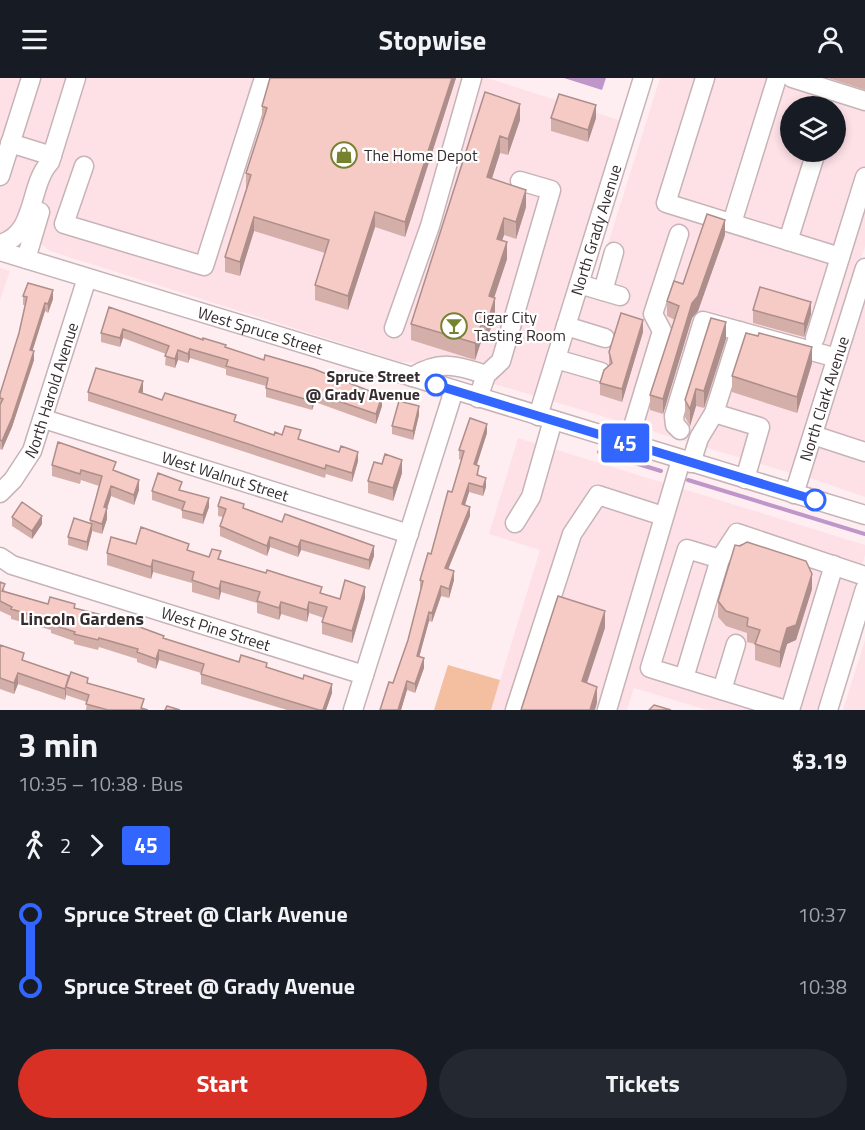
<!DOCTYPE html>
<meta charset="utf-8">
<style>
:root{--surface:#171b24;--page:#242831;--text:#f1f3f6;--muted:#9ea1a6;--accent:#d93025}
body{margin:0;font-family:"Titillium Web",sans-serif;background:var(--page);color:var(--text);height:100vh;display:flex;flex-direction:column;font-size:22px;white-space:nowrap}
*{box-sizing:border-box;margin:0}
p{font-size:20px;color:var(--muted)}
.icon{flex:none;width:33px;height:33px;fill:none;stroke:currentColor;stroke-width:2;stroke-linecap:round;stroke-linejoin:round}
.map{position:relative;height:632px;overflow:hidden}
.drawer{display:flex;flex-direction:column;background:var(--surface);flex:1}
.drawer>*{flex:none}
.badge{padding:0 12px;border-radius:4px;font-size:21px;line-height:39px}
.buttons{position:absolute;left:780px;top:18px;display:grid;gap:12px}
.buttons a{display:grid;place-items:center;width:66px;height:66px;border-radius:50%;background:var(--surface);box-shadow:0 3px 9px #0003;font-size:30px}
.map>.badge{position:absolute;translate:-50% -50%;box-shadow:0 0 0 3px #fff}
.legs{display:flex;align-items:center;gap:9px;height:66px;padding:0 18px;font-size:20px}
.legs p{margin-inline-start:auto}
.overview{display:flex;align-items:center;justify-content:space-between;height:102px;padding:0 18px}
h1{font-size:33px;font-weight:700;line-height:45px}
.cta{display:flex;gap:12px;margin-top:auto;padding:12px 18px}
.cta a{flex:1;height:69px;border-radius:36px;background:var(--accent);color:#fff;font-size:24px;font-weight:700;line-height:69px;text-align:center}
.cta a+a{background:var(--page);color:var(--text)}
ul{padding:0 18px;list-style:none}
li{display:flex;align-items:center;gap:21px;height:72px;font-size:22px}
li i{display:grid;place-items:center;width:9px;height:100%;margin:0 8px;background:currentColor}
li i::after{content:'';width:15px;height:15px;margin:-8px;border:4px solid;border-radius:50%;background:var(--surface)}
li p{margin-inline-start:auto}
li:first-child i{background:linear-gradient(#0000 50%,currentColor 0)}
li:last-child i{background:linear-gradient(currentColor 50%,#0000 0)}
header{display:flex;justify-content:space-between;align-items:center;height:78px;padding:0 18px;background:var(--surface);font-size:27px;font-weight:700}
.map>svg:first-child{display:block}
</style>
<header><svg class="icon" aria-label="menu" viewBox="0 0 24 24"><path d="M4 6h16M4 12h16M4 18h16"/></svg>Stopwise<svg class="icon" aria-label="person" viewBox="0 0 24 24"><circle cx="12" cy="8" r="4"/><path d="M4 21q1-7 8-7t8 7"/></svg></header>
<div class="map">
<svg width="865" height="632" viewBox="0 0 865 632">
<rect width="100%" height="100%" fill="#feeef1"/>
<path fill="#fee1e7" fill-rule="evenodd" d="M0,0H487L622,43L545,301L535,318L423,285L401,284L50,173L41,166L0,154Z
M660,0H865V168L797,397L552,323L551,317L589,198L597,201ZM790,28H836V74H790Z
M0,190L10,193L0,222Z
M865,215V419L807,399Z
M518,360L865,467V477L818,632H707L634,610L627,632H491L540,472L489,456Z
M865,562V632H843Z"/>
<path fill="#f4bea1" d="M448,587L500,602L491,632H434Z"/>
<path fill="#bf96ca" d="M564,0H606L602,12Z"/>
<g fill="none" stroke-linecap="round" stroke-linejoin="round">
<path stroke="#bf96ca" stroke-width="4" d="M599,374L661,393
M688,402L865,456"/>
<g stroke="#c6b3b7" stroke-width="21">
<g id="minor">
<path d="M705,0L666,125L840,179"/>
<path d="M792,0L865,23"/>
<path d="M10,65L52,78"/>
<path d="M84,88L64,146L204,188L264,0"/>
<path d="M0,98L31,0"/>
<path d="M732,145L777,0"/>
<path d="M788,163L816,74"/>
<path d="M0,166C37,156 28,108 50,84L76,0"/>
<path id="s1" d="M0,173L865,437"/>
<path d="M26,181L40,134"/>
<path d="M579,206L620,218"/>
<path d="M603,213L614,174"/>
<path d="M566,248L605,260"/>
<path d="M394,250L430,148L472,0"/>
<path d="M815,260L865,99"/>
<path d="M556,281L601,294"/>
<path d="M412,299C439,282 458,287 486,297"/>
<path d="M478,320L486,297L501,283L551,112L520,103"/>
<path d="M714,335L760,349L745,401"/>
<path id="s2" d="M538,338L643,0"/>
<path id="s3" d="M44,341L409,456"/>
<path d="M680,352L675,347L674,338L703,243L837,280"/>
<path d="M813,357L865,374"/>
<path d="M628,365L662,253L653,236L679,156"/>
<path d="M691,385L699,360L714,335L740,253"/>
<path id="s4" d="M0,415L13,402L32,373L87,200"/>
<path id="s5" d="M794,416L865,190"/>
<path d="M515,445L531,419L553,342"/>
<path id="s6" d="M0,479L12,487L364,597"/>
<path d="M720,481L687,471L650,590L786,632"/>
<path d="M684,600L720,481L737,455L865,498"/>
<path d="M722,612L736,566"/>
<path d="M353,632L454,312"/>
<path d="M515,632L572,456L598,417L663,438"/>
<path d="M607,632L681,382"/>
<path d="M790,632L834,487"/>
<path d="M828,632L865,511"/>
</g>
</g>
<use href="#minor" stroke="#fff" stroke-width="18"/>
</g>
<path fill="#d4afa9" d="M456,0L405,159L375,149L348,232L315,222V207L325,175L254,153L240,198L225,194V179L247,110H246V95L263,43L262,42V28Z
M828,0H865V12Z
M485,14L520,42L508,77L500,75L492,100L526,129L516,161L504,157L502,162L507,181L494,220L495,237L486,265L481,264L475,282L411,262V246Z
M551,40H596L588,64L551,53Z
M725,157L698,233L692,240L663,336L650,332V317L675,242L667,238V223L683,206Z
M23,218L53,221L48,235L45,233L32,273L34,282L12,349L2,372L0,371V316L19,255L25,227H23Z
M109,229L226,269L382,328L376,346L315,324L312,332L266,319V308L226,297V291L190,280L188,285L178,282L175,290L165,287L166,276L123,260L120,269L101,264V255Z
M753,232L811,236L804,259L753,245Z
M643,254L622,324L600,317V305L609,287V274Z
M726,261L704,330L696,328L690,348L685,339V322Z
M812,285L797,335L732,314V298Z
M143,313L142,315L162,322L236,344L274,357L301,362L358,383L352,404L326,396L325,400L88,323V314Z
M419,337L413,362L392,356V348Z
M487,355L476,387L479,398L486,409L483,418L469,414L465,427L470,438L448,491L454,502L449,520L441,518L432,544L429,543L419,579L424,590L415,615L407,612L401,632H380L393,605L408,562L421,511H420V502L431,476L452,414L461,382L459,381V372Z
M52,387L116,393L139,412L134,427L111,418L107,430V441L102,456L92,453L87,473L68,467V459L90,445V442L99,408L81,402L80,406L52,398Z
M402,395L393,423L368,415V403Z
M182,412L209,429L203,446L182,440V432L152,422V413Z
M218,428L244,430L374,478L369,492L301,472L298,479L270,469L267,478L220,458V448L223,439L218,438Z
M12,439L42,446L32,461L12,448Z
M136,466L189,473L209,479L221,481L322,515L340,521L365,520L352,565L322,556V544L324,540L309,535L307,544L281,536L279,542L257,535V525L221,514L219,522L192,514V505L153,494L151,501L107,487V475Z
M0,504L5,513L48,526L75,530L138,548L164,561L239,584L267,589L332,615L326,632H287L201,606V595L159,582L156,591L137,584V581L99,569L98,572L74,566V563L51,555V552L11,541V538L0,533Z
M812,511L796,562L787,566L780,590L755,582V566L747,564V555L726,548L718,539V523Z
M0,567L24,583L69,602L88,606L148,632H86L87,624L66,617L65,622L18,606L14,616L0,611Z"/>
<path fill="#ad8e8a" d="M452,0H456L405,159V144Z
M520,26V42L508,77V61Z
M596,27V40L588,64V52Z
M500,58V75L487,116V99Z
M526,112V129L516,161V144Z
M375,134V149L348,232V218Z
M254,139V153L240,198V184Z
M504,140V157L497,177V161Z
M725,142V157L698,233L692,240L663,336V321L692,225Z
M507,164V181L489,235V218Z
M53,212V221L48,235V226Z
M495,220V237L486,265V249Z
M811,224V236L804,259V246Z
M45,225V233L30,281V272Z
M643,242V254L622,324V311Z
M726,244V261L704,330V313Z
M481,247V264L475,282V265Z
M123,251V260L120,269V260Z
M812,269V285L797,335V319Z
M190,271V280L188,285V276Z
M178,272V282L175,290V281Z
M34,273V282L12,349L2,372V363Z
M143,303V313L139,323V314Z
M696,311V328L690,348V331Z
M315,315V324L312,332V323Z
M382,318V328L376,346V336Z
M419,328V337L413,362V353Z
M487,346V355L474,396V386Z
M358,374V383L352,404V395Z
M402,382V395L393,423V410Z
M486,400V409L483,418V409Z
M139,402V412L134,427V417Z
M469,405V414L462,436V426Z
M111,408V418L104,440V429Z
M209,420V429L203,446V437Z
M470,429V438L445,499V490Z
M107,430V441L102,456V446Z
M42,438V446L32,461V453Z
M92,446V454L87,473V464Z
M270,459V469L267,478V468Z
M301,462V472L298,479V469Z
M374,468V478L369,492V482Z
M153,482V494L151,501V489Z
M454,493V502L449,520V511Z
M812,496V511L796,562L787,566L780,590V574L787,550Z
M221,503V514L219,522V511Z
M441,508V518L432,544V535Z
M365,509V520L352,565V553Z
M281,524V536L279,542V530Z
M309,524V535L307,544V532Z
M605,533V550L582,620V603Z
M429,534V543L417,587V578Z
M159,572V582L156,591V581Z
M424,580V590L415,615V606Z
M18,595V606L14,616V605Z
M69,598V610L66,609V617L65,622V611Z
M407,603V612L401,632H398Z
M332,606V615L326,632H323Z
M597,609V625L595,632H590Z"/>
<path fill="#f7cbc5" stroke="#ad8e8a" stroke-width="1.5" d="M270,0H452L405,144L375,134L348,218L315,207L329,162L254,139L240,184L225,179L251,97L246,95L267,30L262,28Z
M485,14L520,26L508,61L500,58L487,99L526,112L516,144L504,140L497,161L507,164L489,218L495,220L486,249L481,247L475,265L411,246Z
M559,16L596,27L588,52L551,40Z
M707,136L725,142L698,218L692,225L663,321L650,317L679,228L667,223L674,203L683,206Z
M28,205L53,212L48,226L45,225L30,272L34,273L12,340L2,363L0,362V327L3,321L0,320V316L19,255L27,219L23,218Z
M760,209L811,224L804,246L753,232Z
M109,229L203,262V260L226,267L225,269L264,282L265,277L314,291L382,318L376,336L315,315L312,323L266,310L268,300L226,288L228,282L190,271L188,276L178,272L175,281L165,278L169,268L123,251L120,260L101,255Z
M621,235L643,242L622,311L600,305L604,292L612,285L609,274Z
M711,240L726,244L704,313L696,311L690,331L685,322Z
M746,255L758,258L759,255L812,269L797,319L732,298Z
M96,290L143,303L139,314L162,322L165,315L236,337L234,343L274,357L275,354L282,357L285,348L301,352L298,361L339,374L341,368L358,374L352,395L326,387L325,391L88,314Z
M399,323L419,328L413,353L392,348Z
M470,340L487,346L474,386L479,388L477,397L486,400L483,409L469,405L462,426L470,429L445,490L454,493L449,511L441,508L432,535L429,534L417,578L424,580L415,606L407,603L398,632H380L389,604L393,605L408,562L423,503L420,502L428,475L431,476L448,413L452,414L464,373L459,372Z
M58,364L116,384L113,392L139,402L134,417L111,408L104,429L107,430L102,446L90,442L102,398L81,392L80,396L52,387Z
M385,376L402,382L393,410L368,403L374,384L382,386Z
M158,395L182,404L179,412L209,420L203,437L182,432L185,424L152,413Z
M221,419L244,426L243,430L282,444L285,436L374,468L369,482L301,462L298,469L270,459L267,468L220,448L226,431L218,428Z
M22,424L42,438L32,453L12,439Z
M74,440L92,446L87,464L68,459Z
M141,449L189,466L187,472L209,479L212,471L221,473L218,481L266,495L267,492L289,499L322,509L320,515L340,521L345,502L365,509L352,553L322,544L327,529L309,524L307,532L281,524L279,530L257,523L260,514L221,503L219,511L192,502L194,494L153,482L151,489L107,475L111,459L136,466Z
M747,464L806,483L812,496L796,547L787,550L780,574L755,566L760,552L747,548L748,540L726,533L718,523L735,467L740,468Z
M0,504L5,506L2,513L48,526L50,519L75,526L74,530L138,546L137,548L164,558L163,560L239,584L241,577L267,585L266,589L303,601L304,597L332,606L323,632H319L201,596L204,586L159,572L156,581L137,574L138,571L99,560L98,562L74,556L75,554L51,546L52,543L11,531L12,529L0,523Z
M558,518L605,533L582,603L597,609L590,632H521Z
M0,567L24,575L22,582L69,598L65,611L18,595L14,605L0,600Z
M71,594L88,600L87,605L144,621L141,630L148,632H108L86,626L89,617L66,609Z
M654,627L671,632H649Z
M167,628L180,632H165Z"/>
<g fill="none" stroke-linecap="round" stroke-linejoin="round">
<g stroke="#fff" stroke-width="14">
<path id="line-1" d="M436,307L815,422"/>
</g>
<use href="#line-1" stroke="#36f" stroke-width="9"/>
</g>
<defs>
<g id="shop-ring" transform="scale(1.35)"><circle r="9.5" fill="#fff" stroke="#76822f" stroke-width="1.5"/><path d="M-5-2.5h2.3a2.7 3.5 0 0 1 5.4 0H5L5.5 6h-11ZM-1.5-2.5h3a1.5 2.3 0 0 0-3 0Z" fill="#76822f"/></g>
<g id="bar-ring" transform="scale(1.35)"><circle r="9.5" fill="#fff" stroke="#76822f" stroke-width="1.5"/><path d="M-6-5H6L.8 .8V4.5H3.5V6h-7V4.5H-.8V.8Z" fill="#76822f"/></g>
</defs>
<g fill-rule="evenodd">
<use href="#shop-ring" x="344" y="77"/>
<use href="#bar-ring" x="454" y="248"/>
</g>
<g fill="#fff" stroke="#36f" stroke-width="3">
<circle cx="436" cy="307" r="10"/>
<circle cx="815" cy="422" r="10"/>
</g>
<g text-anchor="middle" stroke-width="4.5" stroke-linejoin="round" paint-order="stroke">
<g font-size="16" fill="#352d2f" stroke="#fff" text-anchor="start">
<text x="364" y="83">The Home Depot</text>
<text x="474" y="245">Cigar City<tspan x="474" dy="18">Tasting Room</tspan></text>
</g>
<g font-size="16" fill="#352d2f" stroke="#fff">
<text dy="6" stroke="none"><textPath href="#s2" startOffset="195">North Grady Avenue</textPath></text>
<text dy="6" stroke="none"><textPath href="#s1" startOffset="272">West Spruce Street</textPath></text>
<text dy="6" stroke="none"><textPath href="#s4" startOffset="117">North Harold Avenue</textPath></text>
<text dy="6" stroke="none"><textPath href="#s5" startOffset="100">North Clark Avenue</textPath></text>
<text dy="6" stroke="none"><textPath href="#s3" startOffset="190">West Walnut Street</textPath></text>
<text dy="6" stroke="none"><textPath href="#s6" startOffset="228">West Pine Street</textPath></text>
</g>
<g font-size="16" font-weight="bold" fill="#352d2f" stroke="#fff" text-anchor="end">
<text x="420" y="304">Spruce Street<tspan x="420" dy="18">@ Grady Avenue</tspan></text>
</g>
<g font-size="18" font-weight="bold" fill="#352d2f" stroke="#fff">
<text x="82" y="547">Lincoln Gardens</text>
</g>
</g>
</svg>
<div class="buttons">
<a><svg class="icon" aria-label="layers" viewBox="0 0 24 24"><path d="M12 4l9 5-9 5-9-5zM3 14l9 5 9-5"/></svg></a>
</div>
<b class="badge" style="left:625px;top:365px;background:#36f;color:#fff">45</b>
</div>
<section class="drawer">
<div class="overview"><div><h1>3 min</h1><p>10:35 – 10:38 · Bus</p></div><b>$3.19</b></div>
<div class="legs"><svg class="icon" aria-label="walk" viewBox="0 0 24 24"><circle cx="13" cy="4" r="2"/><path d="M13 8l-2 6 4 7M11 14l-3 7M7 12l3-4h3l4 4"/></svg>2<svg class="icon" aria-label="forward" viewBox="0 0 24 24"><path d="M9 5l7 7-7 7"/></svg><b class="badge" style="background:#36f;color:#fff">45</b></div>
<ul>
<li><i style="color:#36f"></i><b>Spruce Street @ Clark Avenue</b><p>10:37</p></li>
<li><i style="color:#36f"></i><b>Spruce Street @ Grady Avenue</b><p>10:38</p></li>
</ul>
<div class="cta"><a>Start</a><a>Tickets</a></div>
</section>
